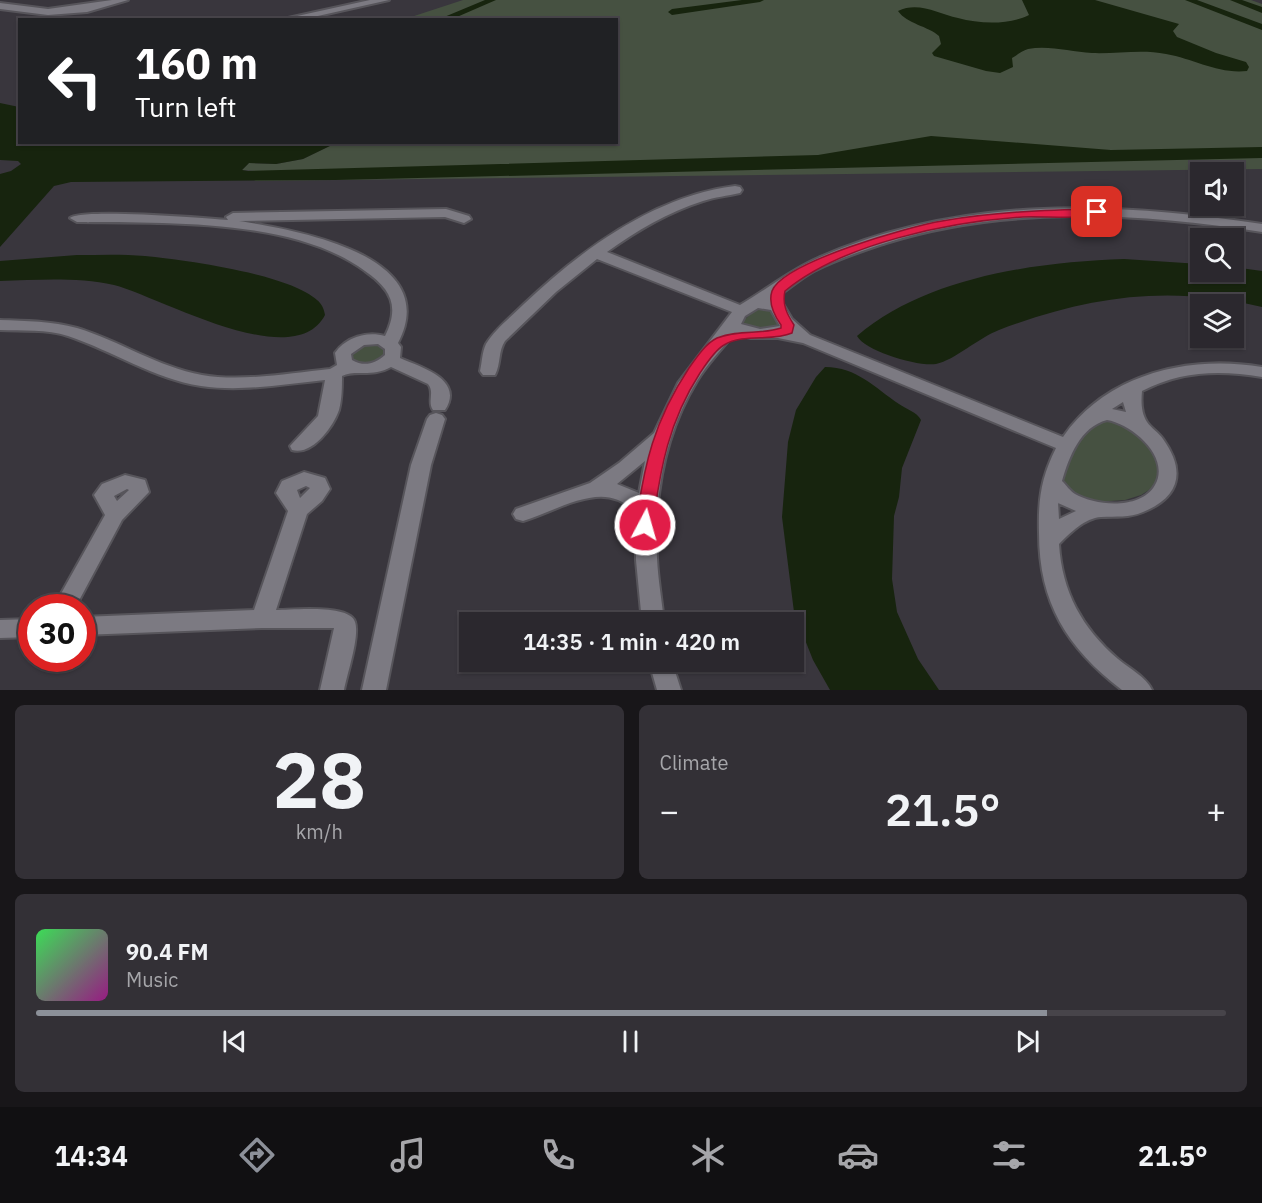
<!DOCTYPE html>
<html lang="en">
<head>
<meta charset="utf-8">
<style>
  body { margin:0; font-family:"IBM Plex Sans",sans-serif; background:#333036; color:#f1f3f6; height:100vh; display:flex; flex-direction:column; font-size:22px; white-space:nowrap }
  * { box-sizing:border-box; margin:0 }
  p { font-size:20px; color:#a6a6aa }
  .icon { flex:none; width:33px; height:33px; fill:none; stroke:currentColor; stroke-width:2; stroke-linecap:round; stroke-linejoin:round }
  .map { position:relative; height:690px; overflow:hidden }
  .sheet { display:flex; flex-direction:column; gap:15px; padding:15px; background:#181619; flex:1 }
  .sheet>* { flex:none }
  .hud { position:absolute; left:18px; top:18px; width:600px; height:126px; border-radius:0px; box-shadow:0 2px 4px #0004,0 0 0 2px #47444a; background:#202124; color:#fff; overflow:hidden }
  .tools { position:absolute; left:1190px; top:162px; display:grid; gap:12px }
  .tools a { display:grid; place-items:center; width:54px; height:54px; border-radius:0px; background:#2b282e; box-shadow:0 2px 4px #0004,0 0 0 2px #47444a; font-size:30px }
  .speed { position:absolute; left:18px; top:594px; display:flex; gap:12px; font-size:30px; font-weight:700; text-align:center }
  .speed>* { display:grid; place-content:center; width:78px; height:78px; border-radius:50%; background:#2b282e; box-shadow:0 2px 4px #0004,0 0 0 2px #47444a; line-height:1 }
  .speed .limit { border:9px solid #d22; background:#fff; color:#111 }
  .pin { position:absolute; display:grid; place-items:center; width:51px; height:51px; color:#fff; margin:-26px; border-radius:12px; box-shadow:0 3px 9px #0006 }
  .me { position:absolute; width:66px; margin:-33px; rotate:6deg; stroke-linejoin:round; filter:drop-shadow(0 0 4px #0008) }
  .turn { display:flex; align-items:center; gap:21px; height:126px; padding:0 18px; font-size:27px }
  .turn .icon { width:78px; height:78px; stroke-width:2.5 }
  .turn b { display:block; font-size:42px; line-height:51px }
  .big { font-size:45px; font-weight:600; line-height:1.1 }
  .sheet .card { flex:1; display:flex; flex-direction:column; justify-content:center; gap:9px; min-width:0; padding:0 21px; border-radius:9px; background:#333036 }
  .sheet .dial { align-items:center; gap:0 }
  .dial b { font-size:78px; line-height:1 }
  .song { display:flex; align-items:center; gap:18px }
  .cover { width:72px; height:72px; border-radius:9px; background:linear-gradient(135deg,hsl(130 70% 55%),hsl(310 70% 35%)) }
  .played { height:6px; border-radius:3px; background:linear-gradient(90deg,#8c9099 85%,#47444a 85%) }
  .keys { display:flex; justify-content:space-around; direction:ltr }
  .heat { display:flex; justify-content:space-between; align-items:center; font-size:33px; direction:ltr }
  .sheet .tiles { flex:1; display:grid; gap:15px; grid-template-columns:1fr 1fr }
  .card:last-child { grid-column:span 2 }
  .trip { position:absolute; left:459px; top:612px; width:345px; height:60px; border-radius:0px; background:#2b282e; box-shadow:0 2px 4px #0004,0 0 0 2px #47444a; font-weight:600; line-height:60px; text-align:center }
  .menu { display:flex; height:96px; justify-content:space-around; align-items:center; background:#111012; color:#a6a6aa }
  .menu .icon { width:42px; height:42px }
  .menu .current { color:#8c9099 }
  .menu b { font-size:27px; color:#f1f3f6 }
  .map>svg:first-child { display:block }
  .green { fill:#465141 }
  .water { fill:#17240e }
  .lines { fill:none; stroke-linecap:round; stroke-linejoin:round }
  .canal { fill:#17240e; fill-rule:evenodd }
  .street-casing { stroke:#57555b; stroke-width:4 }
  .street { fill:#7c7a82; fill-rule:evenodd }
  .route { fill:#e11d48; stroke:#92132f; stroke-width:1.5 }
</style>
</head>
<body>
<div class="map">
<svg width="1262" height="690" viewBox="0 0 1262 690">
  <rect width="100%" height="100%" fill="#39363d"/>
  <path class="green" d="M463,0H1251L1262,4V169L254,181L267,172L242,170L249,163L276,164L303,159L336,143L616,142V20L405,19Z
    M757,308H771L780,326L749,328L743,326L742,322Z
    M368,344L383,347L385,356C375,365 361,368 350,358L352,351Z
    M1104,417L1142,432L1160,463L1158,479L1152,488L1141,495L1125,500L1095,502L1073,495L1061,481L1081,436Z"/>
  <path class="water" d="M1022,0H1095L1179,24L1173,31L1177,37L1216,53L1246,62L1249,67L1247,71C1217,74 1195,59 1166,54C1142,49 1117,54 1092,53C1071,52 1049,45 1028,49C1022,51 1017,55 1012,58L1013,67L1000,73L986,71L934,56L932,53L941,44L939,36C928,26 907,24 898,11C919,1 938,14 958,18C980,24 1009,25 1029,15Z
    M0,103L19,107L20,142L336,143L303,159L276,164L249,163L242,170L248,171L818,155L931,136L1111,150L1262,147V158L335,180L71,182L54,186L0,247V174L11,171L21,164L18,161L0,160Z
    M77,255C99,255 123,254 145,256C185,260 289,274 317,300C322,304 324,309 325,315C294,375 158,296 114,285C77,277 37,280 0,281V261Z
    M1124,259L1200,264V272H1233V267L1262,271V307C1168,285 1089,296 999,330C978,338 955,360 936,364C918,367 865,351 857,336C926,277 1036,262 1124,259Z
    M825,367C857,367 875,388 899,404C906,409 917,412 921,420L902,468L899,497L894,516L892,579L897,612L918,659L939,690H830L813,660L794,612L782,517L788,442L796,410L816,377Z"/>
  <g class="lines">
    <path class="canal" d="M485,0H496L450,20H437Z
      M742,0H764L760,2L672,15L668,12L672,9Z
      M1185,0H1197L1262,24V30Z
      M1230,0H1242L1262,7V13Z"/>
    <g class="street-casing">
      <path id="street" d="M112,0H128L87,12L48,15L0,9V3L48,9Z
        M370,0H389L300,20H279Z
        M735,186L740,187L742,190L740,193C727,196 715,197 703,201C668,212 636,231 607,252L740,305C766,290 790,270 818,258C958,196 1114,201 1262,224V232C1137,213 1008,205 886,243C862,251 837,259 814,271C799,279 787,291 772,300L783,304L792,319L810,335L1063,437C1107,373 1190,355 1262,367V377C1219,370 1181,371 1142,391C1141,401 1141,413 1147,422C1151,428 1159,433 1163,439C1186,471 1180,497 1143,512C1129,518 1116,516 1101,517C1085,518 1070,533 1059,544C1062,592 1082,628 1118,659C1130,669 1146,677 1152,690H1122C1067,648 1039,603 1039,533C1038,500 1041,478 1056,448L803,343L778,338H751L734,334C722,349 707,364 697,381C664,435 654,496 657,558C658,580 662,601 664,622H642L636,560V515C608,476 560,510 523,521L516,519L513,514L516,509L590,483L619,463L654,433L678,383L732,312L597,259L556,292L505,341C498,351 501,364 495,375H483L480,371C482,363 482,352 486,344C495,329 511,317 524,304C581,250 654,196 735,186ZM758,308L771,310L780,326L760,329L741,324L745,316ZM1123,402L1126,412L1112,409ZM1107,420C1132,424 1171,457 1155,485C1141,510 1096,506 1075,494C1070,491 1066,485 1062,481C1069,457 1080,427 1107,420ZM645,461L639,493L617,484ZM1058,502V503L1076,511L1059,519Z
        M446,209L469,216L471,219L464,223L445,217L239,221C296,230 444,255 398,343L401,347L400,358C420,367 465,379 445,410H433C427,402 435,392 428,384L391,367C372,378 355,369 342,376C342,387 342,399 339,410C333,427 312,456 292,450L290,446L318,416L325,380C285,384 242,392 201,386C154,379 113,351 68,336C47,329 22,331 0,330V320C26,321 52,321 77,328C120,341 158,367 202,375C241,382 290,373 330,369L337,365L335,353C346,337 367,331 385,336C400,306 391,289 365,271C294,218 163,223 77,222L70,218C80,208 206,218 228,220L226,217L233,213ZM378,344L385,349V355C375,364 364,367 352,360L351,354L364,345Z
        M436,413L442,415L445,419L431,465L386,690H362L411,465L427,419L430,415Z
        M304,472L325,478L330,489L322,501L307,514L276,610C292,610 350,604 355,622C360,636 347,674 344,690H320L334,628H262L82,635V617L254,610L288,511L276,493L282,481ZM306,486L310,488L300,498L297,490Z
        M125,475L145,480L149,492L122,520L75,608H53L105,515L94,495L102,484ZM127,489L129,490L117,501L114,496Z
        M32,619V637L0,638V620Z
        M649,662H672L681,690H657Z"/>
    </g>
    <use href="#street" class="street"/>
  </g>
  <path class="route" d="M1097,209L1102,212L1101,214C1076,220 1048,216 1023,217C949,222 843,243 785,291C782,305 787,314 794,325L792,333C771,342 744,333 724,345C715,350 706,364 700,373C669,421 660,468 653,525L651,529L645,531L639,529L636,525C644,464 654,421 689,368C696,358 706,343 717,338C739,329 761,335 781,328V325C774,315 768,303 772,291C783,262 911,226 942,221C994,212 1045,210 1097,209Z"/>
</svg>
<div class="tools">
<a><svg class="icon" aria-label="sound" viewBox="0 0 24 24"><path d="M4 9h4l5-4v14l-5-4H4zM17 9q2 3 0 6"/></svg></a>
<a><svg class="icon" aria-label="search" viewBox="0 0 24 24"><circle cx="10" cy="10" r="6"/><path d="M15 15l6 6"/></svg></a>
<a><svg class="icon" aria-label="layers" viewBox="0 0 24 24"><path d="M12 4l9 5-9 5-9-5zM3 14l9 5 9-5"/></svg></a>
</div>
<div class="speed"><div class="limit">30</div></div>
<div class="pin" style="left:1097px;top:212px;background:#d93025"><svg class="icon" aria-label="arrive" viewBox="0 0 24 24"><path d="M6 21V4h12l-3 4 3 4H6"/></svg></div>
<svg class="me" style="left:645px;top:525px" viewBox="-20 -20 40 40"><circle r="17" fill="#e11d48" stroke="#fff" stroke-width="3"/><path d="M0-11L8 9 0 5-8 9z" fill="#fff"/></svg>
<div class="trip">14:35 · 1 min · 420 m</div>
<div class="hud">
<div class="turn"><svg class="icon" aria-label="left" viewBox="0 0 24 24"><path d="M17 20v-9H6M10 6l-5 5 5 5"/></svg><div><b>160 m</b>Turn left</div></div>
</div>
</div>
<section class="sheet">
<div class="tiles">
<div class="card dial"><b>28</b><p>km/h</p></div>
<div class="card"><p>Climate</p>
<div class="heat"><a>−</a><b class="big">21.5°</b><a>+</a></div>
</div>
<div class="card">
<div class="song"><i class="cover"></i><div><b>90.4 FM</b><p>Music</p></div></div>
<div class="played"></div>
<div class="keys"><svg class="icon" aria-label="previous" viewBox="0 0 24 24"><path d="M18 5L8 12l10 7zM5 5v14"/></svg><svg class="icon" aria-label="pause" viewBox="0 0 24 24"><path d="M8 5v14M16 5v14"/></svg><svg class="icon" aria-label="next" viewBox="0 0 24 24"><path d="M6 5l10 7-10 7zM19 5v14"/></svg></div>
</div>
</div>
</section>
<nav class="menu">
<b>14:34</b>
<svg class="icon current" aria-label="directions" viewBox="0 0 24 24"><path d="M12 3l9 9-9 9-9-9zM9 14v-3h6M13 9l2 2-2 2"/></svg>
<svg class="icon" aria-label="music" viewBox="0 0 24 24"><path d="M9 18V5l10-2v13"/><circle cx="6" cy="18" r="3"/><circle cx="16" cy="16" r="3"/></svg>
<svg class="icon" aria-label="phone" viewBox="0 0 24 24"><path d="M5 4h4l2 5-3 2q2 4 5 5l2-3 5 2v4C11 20 4 13 5 4z"/></svg>
<svg class="icon" aria-label="climate" viewBox="0 0 24 24"><path d="M12 3v18M4 7l16 10M4 17L20 7"/></svg>
<svg class="icon" aria-label="car" viewBox="0 0 24 24"><path d="M5 17H2v-5l4-1 3-4h7l3 4 3 1v5h-3M9 17h6M6 11h13"/><circle cx="7" cy="17" r="2"/><circle cx="17" cy="17" r="2"/></svg>
<svg class="icon" aria-label="filters" viewBox="0 0 24 24"><path d="M4 7h16M4 17h16"/><circle cx="9" cy="7" r="2"/><circle cx="15" cy="17" r="2"/></svg>
<b>21.5°</b>
</nav>
</body>
</html>
